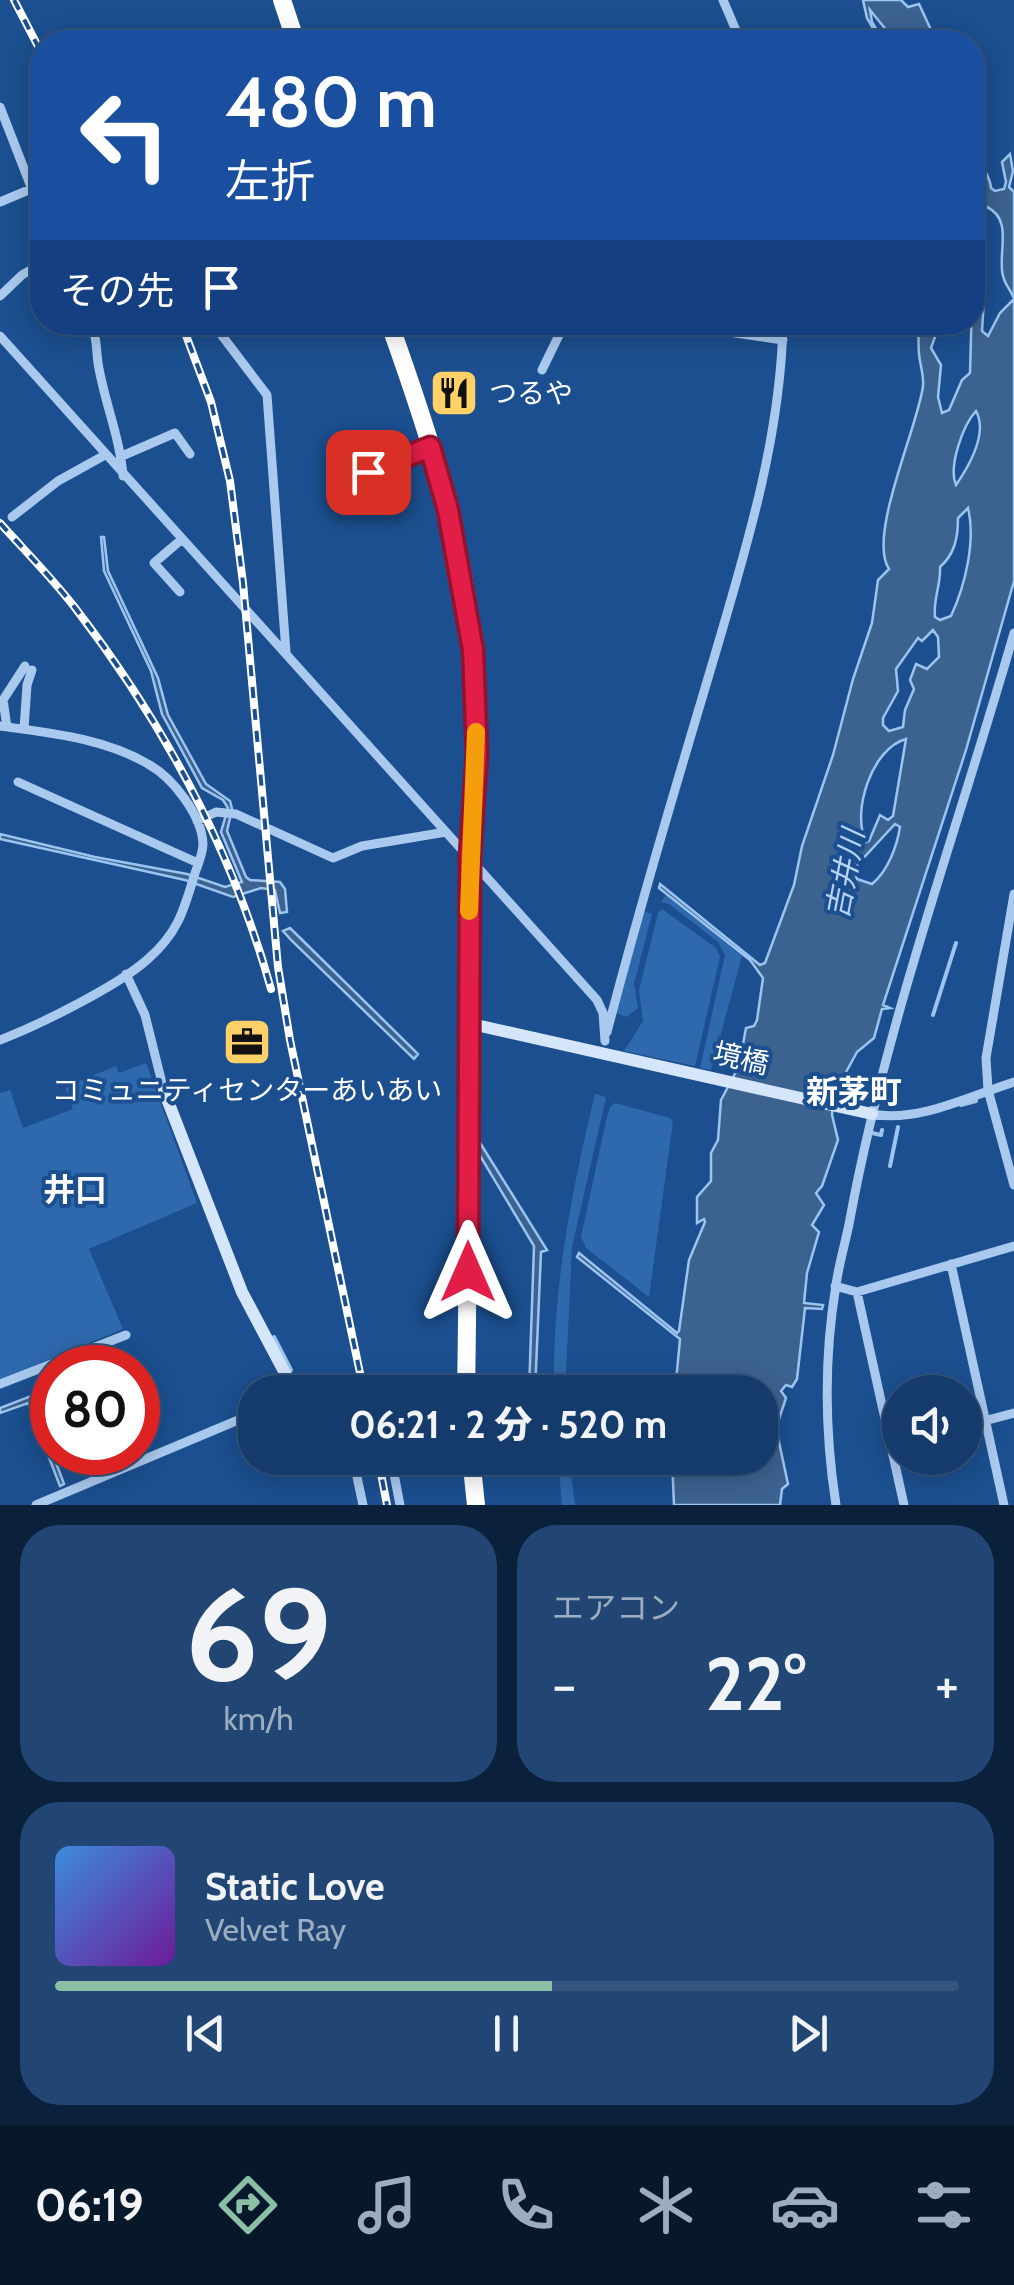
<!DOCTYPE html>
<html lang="ja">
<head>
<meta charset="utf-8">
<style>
  body { margin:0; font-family:Cabin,"Noto Sans JP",sans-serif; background:#214673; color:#f1f3f6; height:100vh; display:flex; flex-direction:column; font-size:38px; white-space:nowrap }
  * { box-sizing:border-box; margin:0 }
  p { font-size:32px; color:#9dadc1 }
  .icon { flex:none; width:55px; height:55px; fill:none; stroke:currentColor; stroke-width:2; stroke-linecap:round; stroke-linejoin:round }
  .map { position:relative; height:1505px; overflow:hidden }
  .panel { display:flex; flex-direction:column; gap:20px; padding:20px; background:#0b203b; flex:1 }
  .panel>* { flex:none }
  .top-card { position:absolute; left:30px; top:30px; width:955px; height:305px; border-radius:40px; box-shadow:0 5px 25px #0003,0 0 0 2px #33557e; background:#1a4fa0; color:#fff; overflow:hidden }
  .controls { position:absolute; left:882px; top:1375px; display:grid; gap:20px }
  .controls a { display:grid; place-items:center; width:100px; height:100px; border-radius:50%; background:#143b6b; box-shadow:0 5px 25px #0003,0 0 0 2px #33557e; font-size:50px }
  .speed { position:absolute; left:30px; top:1345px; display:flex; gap:20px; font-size:50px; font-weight:700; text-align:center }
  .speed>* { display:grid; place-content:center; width:130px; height:130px; border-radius:50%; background:#143b6b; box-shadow:0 5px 25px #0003,0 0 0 2px #33557e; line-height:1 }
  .speed .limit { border:15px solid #d22; background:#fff; color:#111 }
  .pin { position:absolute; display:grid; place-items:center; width:85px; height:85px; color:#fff; margin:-42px; border-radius:20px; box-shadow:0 5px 15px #0006 }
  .me { position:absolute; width:110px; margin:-55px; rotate:0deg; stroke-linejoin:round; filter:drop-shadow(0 0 8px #0008) }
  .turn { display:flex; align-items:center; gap:35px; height:210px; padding:0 30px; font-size:45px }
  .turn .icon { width:130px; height:130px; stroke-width:2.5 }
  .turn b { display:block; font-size:70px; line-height:85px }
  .then { display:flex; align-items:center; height:95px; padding:0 30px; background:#0003; gap:20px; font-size:38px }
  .big { font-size:75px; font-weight:800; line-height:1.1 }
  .panel .card { flex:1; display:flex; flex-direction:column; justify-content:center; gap:15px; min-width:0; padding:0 35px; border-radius:40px; background:#214673 }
  .panel .dial { align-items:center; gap:0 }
  .dial b { font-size:130px; line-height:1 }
  .song { display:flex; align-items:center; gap:30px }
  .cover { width:120px; height:120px; border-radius:15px; background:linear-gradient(135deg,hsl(210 70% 55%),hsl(280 70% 35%)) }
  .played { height:10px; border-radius:5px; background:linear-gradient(90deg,#8abfa5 55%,#33557e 55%) }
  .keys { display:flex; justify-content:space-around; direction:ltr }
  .heat { display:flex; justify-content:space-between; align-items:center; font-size:55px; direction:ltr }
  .panel .tiles { flex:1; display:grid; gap:20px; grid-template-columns:1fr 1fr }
  .card:last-child { grid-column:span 2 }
  .trip { position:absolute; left:238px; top:1375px; width:540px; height:100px; border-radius:40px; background:#143b6b; box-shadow:0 5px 25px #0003,0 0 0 2px #33557e; font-weight:800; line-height:100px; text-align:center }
  .tab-bar { display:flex; height:160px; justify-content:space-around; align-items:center; background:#08182b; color:#9dadc1 }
  .tab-bar .icon { width:70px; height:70px }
  .tab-bar .on { color:#8abfa5 }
  .tab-bar b { font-size:45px; color:#f1f3f6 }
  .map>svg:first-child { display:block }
  .green { fill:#2e69ad }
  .water { fill:#3c6290; stroke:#9cc4f0; stroke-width:2.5; fill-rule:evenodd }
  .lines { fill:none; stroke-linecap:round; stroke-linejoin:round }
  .stream { stroke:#9cc4f0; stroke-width:4 }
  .street { stroke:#a9c9ee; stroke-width:9 }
  .secondary { stroke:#d6e6fa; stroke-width:12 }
  .highway { stroke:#fff; stroke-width:18 }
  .rail-casing { stroke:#fff; stroke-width:8 }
  .rail { stroke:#1b4f8f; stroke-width:4; stroke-dasharray:11; stroke-linecap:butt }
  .route-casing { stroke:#92132f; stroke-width:25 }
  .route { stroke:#e11d48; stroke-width:18 }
  .slow { stroke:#f59e0b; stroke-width:18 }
  .labels { text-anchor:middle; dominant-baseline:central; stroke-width:8; stroke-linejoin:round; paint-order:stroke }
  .poi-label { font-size:28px; fill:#fff; stroke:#1b4f8f; text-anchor:start }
  .street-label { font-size:28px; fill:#fff; stroke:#1b4f8f }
  .water-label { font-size:30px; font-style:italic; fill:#b5d3f5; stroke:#1b4f8f }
  .quarter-label { font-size:32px; font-weight:bold; fill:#fff; stroke:#1b4f8f }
</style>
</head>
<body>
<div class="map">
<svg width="1014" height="1505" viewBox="0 0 1014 1505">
  <rect width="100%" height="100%" fill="#1b4f8f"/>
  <path class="green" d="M666,895L742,956L711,1070L700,1068L725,955L718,942L669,904L661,902Z
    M662,909L716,948L720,957L695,1066L624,1051L643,1021L639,990L658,913Z
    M643,911L652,914L634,984L638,1008L627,1017L616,1013Z
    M146,1063L197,1203L89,1249L123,1329L0,1380V1093L10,1090L23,1128L73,1109L65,1087L116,1066L119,1073Z
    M595,1094L606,1097L572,1247L565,1392H554C552,1291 571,1193 595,1094Z
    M615,1103L670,1118L673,1121L649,1297L586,1248L581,1237L606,1121L610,1107Z
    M558,1458H569L575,1505H562Z"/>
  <path class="water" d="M863,0H901L908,7L919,4L932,32L940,38V42H896L870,10L872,22L884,42H881L867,18Z
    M973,103L977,112L973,131C979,141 975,145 978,156C982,169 990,175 991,188L995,191L1004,189L1006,182L1002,162L1010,154L1013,171L1009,187L1014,192V581L966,750L883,1005L890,1008L882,1009L874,1038L857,1052L833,1096L832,1115L838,1140L822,1186L816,1193L824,1205L812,1225L819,1232L807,1273L804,1303L823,1305L822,1309L805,1308L797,1379L792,1387L786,1385L781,1391L786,1398L776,1428L788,1484L782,1489L780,1505H674L672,1458H760V1392H675L680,1339L577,1257L579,1253L677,1333L679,1331L689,1260L705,1222L704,1219L697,1223V1197L711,1181V1153L718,1140L721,1100L739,1066L746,1028L754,1026L757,1020L763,978L750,960L659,888L660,884L760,965L765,963L794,885L802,846L833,755L853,679L872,623L878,580L889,569C867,536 918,427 923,386C924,375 920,365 919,354C918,344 919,333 918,323H940L931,348L941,365L938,397L942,413L949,410L962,380L970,373L972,302ZM987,207C1014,220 997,254 1003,276C1005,285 1011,290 1014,299L1000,313L988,336L982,331L985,282L975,264C984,247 974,227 983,208ZM976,411C988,433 969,466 956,485C948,467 963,425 976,411ZM968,508C976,541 965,586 951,616L940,620L935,617C933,599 941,585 940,567C955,554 958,537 958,518ZM933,630L938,637L939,657L927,669L916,664L910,680L914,689L905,710L903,727L889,731L883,725V718L898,691L896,669L918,638L922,641ZM906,739L893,816L888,820L880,815L869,841L866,842C851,812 872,748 906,739ZM895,824L900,827C897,846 888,871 872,884L857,879L855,871L858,864Z
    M101,537H104L108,571L158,678L168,715L206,784L230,801L232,809L227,831L246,877L250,880L280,882L285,889L287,912L280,913L275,890L261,888L233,897L185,880L0,839V834L95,857L187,874L225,887L242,882L221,832L228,808L223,800L202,788L162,714L151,671L104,571Z
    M290,928L418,1054L414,1059L292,941L283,931Z
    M477,1138L547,1250L541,1252L535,1392H529L534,1246L476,1149Z
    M31,1396L64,1484L60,1486L28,1403L0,1413V1408Z"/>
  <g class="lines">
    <path class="stream" d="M933,1015L956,943
      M961,1105L976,1101
      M872,1133L881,1135L882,1130
      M890,1166L898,1127
      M274,1337L291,1370
      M300,1386L306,1392"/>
    <path class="street" d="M723,0L741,42
      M0,107L42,215
      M0,202L31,189
      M0,296L22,275L42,263
      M91,322C97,336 96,348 98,363C104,401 120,437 123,476
      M660,322L783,340
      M217,329L267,395L286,652
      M0,336L597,1000L603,1013L605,1041
      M542,370L562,329L584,322
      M122,456L175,433L190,454
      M338,484L429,447
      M12,517L58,481L105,455
      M180,592L154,563L182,539
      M0,726C50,733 104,738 148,764C172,777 202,815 203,844C203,853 198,865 195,873C184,910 178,933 148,959C118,986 39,1025 0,1040
      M7,727L3,700L25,666
      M24,729L27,685L32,670
      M18,782L198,863
      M197,821L216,812L236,814L333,858L362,846L446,832
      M1014,894L986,1058L988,1090L1014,1185
      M126,974L145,1015L164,1091
      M607,1032C640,906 677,782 714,658C746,549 781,437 783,322
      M872,1114C918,1123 970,1096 1014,1082
      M951,1264L1004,1505
      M835,1286L857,1292L1014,1246
      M857,1292L904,1505
      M0,1384L126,1335
      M965,1426L1014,1413
      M353,1458L363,1505
      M391,1458L400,1505
      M36,1505L255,1413
      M836,1505C825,1434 824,1357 836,1285C839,1263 846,1241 850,1219C887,1019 958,828 1014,633"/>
    <path class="secondary" d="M467,1023L872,1114
      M164,1091L242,1292L295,1392"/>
    <path class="highway" d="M282,0L296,42
      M389,322C427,428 464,539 473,651C481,742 470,833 469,923C467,1080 469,1236 466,1392
      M471,1458L476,1505"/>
    <g class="rail-casing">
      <path id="rail" d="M14,0L42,54
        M181,322L211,402L230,481L243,583L278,967L290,1040L364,1392
        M0,523C25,551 53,579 76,609C164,724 232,849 271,989
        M378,1458L387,1505"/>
    </g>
    <use href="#rail" class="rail"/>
  </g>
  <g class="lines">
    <g class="route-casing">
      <path id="route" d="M368,472L430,447L448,510L473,650L477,754L470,856L468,1272"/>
    </g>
    <use href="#route" class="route"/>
    <path class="slow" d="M469,911L476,732"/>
  </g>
  <defs>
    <g id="restaurant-square" transform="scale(2.5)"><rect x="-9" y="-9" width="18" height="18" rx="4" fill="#ffd166" stroke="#1b4f8f"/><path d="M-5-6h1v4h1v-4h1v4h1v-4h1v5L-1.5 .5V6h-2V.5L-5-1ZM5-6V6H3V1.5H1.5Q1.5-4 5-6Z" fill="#111"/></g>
    <g id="office-square" transform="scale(2.5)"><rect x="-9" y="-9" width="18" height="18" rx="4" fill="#ffd166" stroke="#1b4f8f"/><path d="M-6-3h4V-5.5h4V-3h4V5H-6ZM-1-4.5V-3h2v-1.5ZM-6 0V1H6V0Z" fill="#111"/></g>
  </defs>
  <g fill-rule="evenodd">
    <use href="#restaurant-square" x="454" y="393"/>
    <use href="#office-square" x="247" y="1042"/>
  </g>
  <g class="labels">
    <g class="poi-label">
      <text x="489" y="393">つるや</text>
      <text x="247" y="1090" text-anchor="middle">コミュニティセンターあいあい</text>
    </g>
    <g class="street-label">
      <text transform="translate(741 1058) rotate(13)">境橋</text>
    </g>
    <g class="water-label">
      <text transform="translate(845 874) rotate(-79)">吉井川</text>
    </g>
    <g class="quarter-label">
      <text x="854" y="1091">新茅町</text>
      <text x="75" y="1189">井口</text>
    </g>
  </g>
</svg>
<div class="controls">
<a><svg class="icon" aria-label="sound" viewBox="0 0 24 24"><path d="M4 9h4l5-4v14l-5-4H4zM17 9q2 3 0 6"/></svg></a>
</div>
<div class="speed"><div class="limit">80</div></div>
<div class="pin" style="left:368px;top:472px;background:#d93025"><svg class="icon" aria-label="arrive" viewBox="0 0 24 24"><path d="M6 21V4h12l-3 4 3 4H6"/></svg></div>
<svg class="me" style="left:468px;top:1272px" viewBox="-20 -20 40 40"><path d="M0-17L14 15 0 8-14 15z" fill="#e11d48" stroke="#fff" stroke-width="4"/></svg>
<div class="trip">06:21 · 2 分 · 520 m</div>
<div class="top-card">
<div class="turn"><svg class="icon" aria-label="left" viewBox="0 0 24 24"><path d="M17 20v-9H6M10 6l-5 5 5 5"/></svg><div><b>480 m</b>左折</div></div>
<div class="then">その先<svg class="icon" aria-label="arrive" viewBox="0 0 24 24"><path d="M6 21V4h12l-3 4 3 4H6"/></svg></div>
</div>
</div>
<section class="panel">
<div class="tiles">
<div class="card dial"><b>69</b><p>km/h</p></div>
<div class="card"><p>エアコン</p>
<div class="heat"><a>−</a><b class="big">22°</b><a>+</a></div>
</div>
<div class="card">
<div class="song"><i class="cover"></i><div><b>Static Love</b><p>Velvet Ray</p></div></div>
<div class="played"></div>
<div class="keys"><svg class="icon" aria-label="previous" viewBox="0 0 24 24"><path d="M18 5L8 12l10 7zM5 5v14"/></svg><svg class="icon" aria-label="pause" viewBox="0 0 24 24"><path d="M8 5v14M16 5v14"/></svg><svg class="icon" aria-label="next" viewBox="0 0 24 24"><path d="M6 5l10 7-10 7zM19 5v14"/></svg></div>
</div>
</div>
</section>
<nav class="tab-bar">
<b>06:19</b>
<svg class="icon on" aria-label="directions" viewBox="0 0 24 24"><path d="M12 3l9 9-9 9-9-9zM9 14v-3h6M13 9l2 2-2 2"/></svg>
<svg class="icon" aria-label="music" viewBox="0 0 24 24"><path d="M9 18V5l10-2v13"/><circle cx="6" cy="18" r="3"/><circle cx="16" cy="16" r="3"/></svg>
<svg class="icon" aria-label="phone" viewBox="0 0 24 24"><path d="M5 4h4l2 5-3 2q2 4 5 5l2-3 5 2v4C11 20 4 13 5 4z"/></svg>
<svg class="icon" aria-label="climate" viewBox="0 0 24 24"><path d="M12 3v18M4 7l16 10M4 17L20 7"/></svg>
<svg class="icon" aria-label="car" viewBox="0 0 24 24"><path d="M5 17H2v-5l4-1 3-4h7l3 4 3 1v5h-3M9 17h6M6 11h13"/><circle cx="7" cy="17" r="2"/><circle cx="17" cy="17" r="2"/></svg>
<svg class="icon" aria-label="filters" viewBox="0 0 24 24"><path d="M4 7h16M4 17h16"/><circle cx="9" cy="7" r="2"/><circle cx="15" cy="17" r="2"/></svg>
</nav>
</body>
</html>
